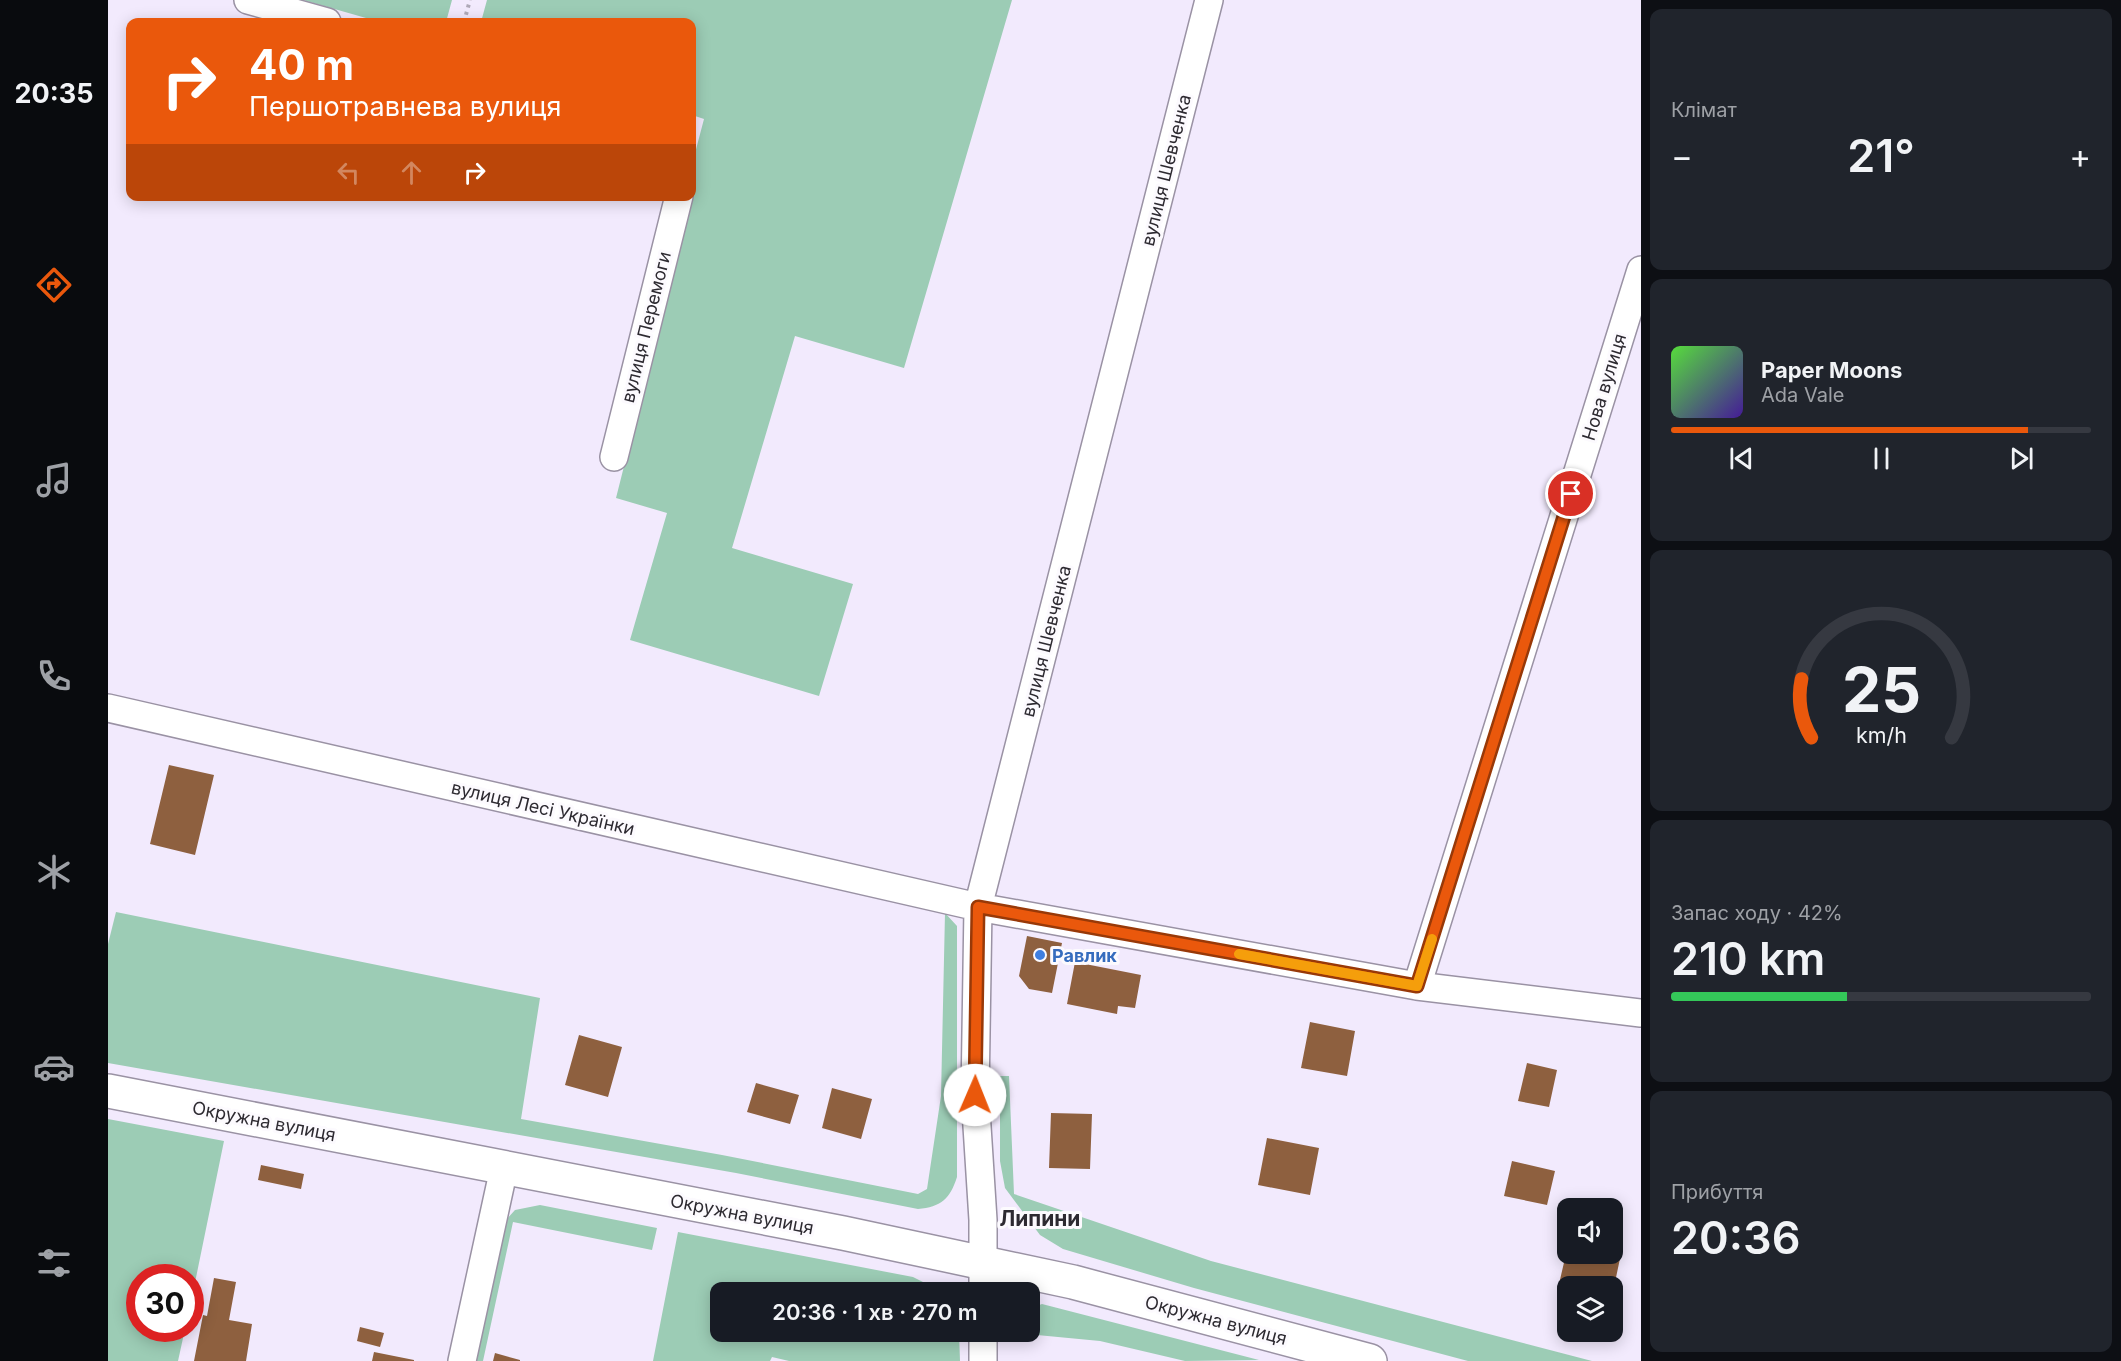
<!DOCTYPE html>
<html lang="uk">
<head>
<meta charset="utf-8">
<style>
  body { margin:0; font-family:Inter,sans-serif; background:#20242c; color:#f1f3f6; height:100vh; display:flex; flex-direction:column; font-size:22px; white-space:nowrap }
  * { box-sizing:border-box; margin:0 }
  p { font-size:20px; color:#9ea1a6 }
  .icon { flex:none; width:33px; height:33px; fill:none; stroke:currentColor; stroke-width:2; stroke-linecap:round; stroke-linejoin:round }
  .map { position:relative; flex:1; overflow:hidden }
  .sheet { display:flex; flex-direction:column; gap:9px; padding:9px; background:#0d0f14; width:480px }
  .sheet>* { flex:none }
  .top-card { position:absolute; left:18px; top:18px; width:570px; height:183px; border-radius:12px; box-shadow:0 3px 15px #0003; background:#ea580c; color:#fff; overflow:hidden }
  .buttons { position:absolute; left:1449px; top:1198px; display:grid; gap:12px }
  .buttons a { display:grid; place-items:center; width:66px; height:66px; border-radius:12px; background:#171b24; box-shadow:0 3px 15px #0003; font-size:30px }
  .speed { position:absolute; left:18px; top:1264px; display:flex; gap:12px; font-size:30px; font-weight:700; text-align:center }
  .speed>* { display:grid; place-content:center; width:78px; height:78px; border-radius:50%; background:#171b24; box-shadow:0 3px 15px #0003; line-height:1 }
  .speed .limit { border:9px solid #d22; background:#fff; color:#111 }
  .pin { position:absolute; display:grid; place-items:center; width:51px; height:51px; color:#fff; margin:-26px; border:3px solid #fff; border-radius:50%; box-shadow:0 2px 6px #0007 }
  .me { position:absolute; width:66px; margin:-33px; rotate:1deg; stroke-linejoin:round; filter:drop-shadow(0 0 4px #0008) }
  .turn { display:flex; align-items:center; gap:21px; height:126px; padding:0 24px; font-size:27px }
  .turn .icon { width:78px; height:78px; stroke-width:2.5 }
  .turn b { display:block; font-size:42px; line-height:51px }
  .lanes { display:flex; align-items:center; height:57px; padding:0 24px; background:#0003; justify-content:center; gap:30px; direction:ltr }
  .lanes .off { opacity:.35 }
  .big { font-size:45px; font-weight:600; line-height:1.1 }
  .sheet .card { flex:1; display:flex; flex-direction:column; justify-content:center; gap:9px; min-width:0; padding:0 21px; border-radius:12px; background:#20242c }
  .sheet .dial { align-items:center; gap:0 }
  .dial svg { height:156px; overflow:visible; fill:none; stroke:#363941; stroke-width:7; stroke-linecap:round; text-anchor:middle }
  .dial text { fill:#f1f3f6; stroke:none }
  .song { display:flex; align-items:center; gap:18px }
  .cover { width:72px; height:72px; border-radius:9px; background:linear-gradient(135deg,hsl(110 70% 55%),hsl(260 70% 35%)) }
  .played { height:6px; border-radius:3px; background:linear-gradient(90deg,#ea580c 85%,#363941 85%) }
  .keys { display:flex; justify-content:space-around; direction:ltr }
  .heat { display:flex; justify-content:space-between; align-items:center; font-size:33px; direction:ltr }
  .charge { height:9px; border-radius:4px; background:linear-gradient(90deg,#34c759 42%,#363941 0) }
  .trip { position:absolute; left:602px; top:1282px; width:330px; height:60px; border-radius:12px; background:#171b24; box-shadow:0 3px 15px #0003; font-weight:600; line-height:60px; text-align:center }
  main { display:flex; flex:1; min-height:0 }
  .tab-bar { display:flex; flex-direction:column; width:108px; justify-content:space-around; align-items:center; background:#090b0e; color:#9ea1a6 }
  .tab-bar .icon { width:42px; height:42px }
  .tab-bar .active { color:#ea580c }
  .tab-bar b { font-size:27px; color:#f1f3f6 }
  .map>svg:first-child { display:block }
  .green { fill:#9cccb5 }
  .building { fill:#8e603f }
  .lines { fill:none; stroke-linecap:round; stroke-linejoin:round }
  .minor-casing { stroke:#9a92a4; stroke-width:30 }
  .trunk-casing { stroke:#9a92a4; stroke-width:36 }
  .path { stroke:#afa9b8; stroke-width:4; stroke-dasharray:3 4.5; stroke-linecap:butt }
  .minor { stroke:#fff; stroke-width:27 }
  .trunk { stroke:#fff; stroke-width:33 }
  .route-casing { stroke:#983908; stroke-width:15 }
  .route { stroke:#ea580c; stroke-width:10 }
  .slow { stroke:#f59e0b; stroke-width:10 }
  .shop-dot { fill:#3f7fe0; stroke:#fcfafe; stroke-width:2 }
  .labels { text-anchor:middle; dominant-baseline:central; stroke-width:6; stroke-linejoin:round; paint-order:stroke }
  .street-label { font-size:18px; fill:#2d2a31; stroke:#fcfafe }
  .shop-label { font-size:18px; font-weight:bold; fill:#366cbe; stroke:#fcfafe; text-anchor:start }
  .quarter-label { font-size:21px; font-weight:bold; fill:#2d2a31; stroke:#fcfafe }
</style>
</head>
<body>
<main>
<nav class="tab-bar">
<b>20:35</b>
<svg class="icon active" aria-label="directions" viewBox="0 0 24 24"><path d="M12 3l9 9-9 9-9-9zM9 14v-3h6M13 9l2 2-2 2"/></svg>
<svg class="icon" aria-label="music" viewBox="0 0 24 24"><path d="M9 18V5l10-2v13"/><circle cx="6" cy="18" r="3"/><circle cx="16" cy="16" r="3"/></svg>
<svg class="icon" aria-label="phone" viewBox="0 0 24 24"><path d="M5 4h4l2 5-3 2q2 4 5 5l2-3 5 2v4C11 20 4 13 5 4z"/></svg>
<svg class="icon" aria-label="climate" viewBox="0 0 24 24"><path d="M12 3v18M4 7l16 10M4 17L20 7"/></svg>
<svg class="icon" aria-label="car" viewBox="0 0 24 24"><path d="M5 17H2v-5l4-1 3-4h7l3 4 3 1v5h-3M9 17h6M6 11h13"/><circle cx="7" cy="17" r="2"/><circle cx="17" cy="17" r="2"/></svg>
<svg class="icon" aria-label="filters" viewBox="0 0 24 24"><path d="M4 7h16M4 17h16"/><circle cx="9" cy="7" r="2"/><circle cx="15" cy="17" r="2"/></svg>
</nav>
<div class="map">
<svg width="1533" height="1361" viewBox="0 0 1533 1361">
  <rect width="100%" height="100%" fill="#f2eafd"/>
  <path class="green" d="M195,0H344L338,22H272Z
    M379,0H904L796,368L687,336L624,548L745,584L711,696L522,640L559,513L508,498L584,197L586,157L596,119L584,115V22H373Z
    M8,912L432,998L413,1119L614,1155L810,1194L819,1189L833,1096L837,913L849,926V1177C842,1199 833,1207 810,1209L628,1173L0,1063V944Z
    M892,1076H901L906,1194L1103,1261L1484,1361H1360L1086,1288L955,1249L932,1235L897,1188L892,1161Z
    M0,1119L116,1141L83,1302L82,1278H32V1329H77L70,1361H0Z
    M432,1205L549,1228L544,1250L405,1222L375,1361H367L398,1220L407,1210Z
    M570,1232L805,1277L825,1287L832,1293H612V1332H851L852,1361H681L664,1357L662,1361H545Z
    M934,1304L1151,1360L1077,1361L992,1341L907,1333L921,1332V1309Z"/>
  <path class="building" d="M61,765L106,775L87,855L42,844Z
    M919,936L954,943L944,993L921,989L911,976Z
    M967,962L1033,975L1027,1008L1010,1006L1009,1014L959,1004Z
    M1202,1022L1247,1031L1239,1076L1193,1068Z
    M471,1035L514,1047L500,1097L457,1085Z
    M1419,1063L1449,1070L1441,1107L1410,1101Z
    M648,1083L691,1095L682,1124L639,1112Z
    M724,1088L764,1099L753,1139L714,1128Z
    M943,1113L984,1114L982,1169L941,1168Z
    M1159,1138L1211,1148L1202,1195L1150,1185Z
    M1404,1161L1447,1171L1439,1205L1396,1196Z
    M153,1165L196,1174L193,1189L150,1180Z
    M1504,1247L1514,1249L1506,1287H1463L1451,1284L1458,1254H1504Z
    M106,1278L128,1282L121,1320L144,1324L138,1361H86L95,1315L99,1316Z
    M252,1327L276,1333L272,1347L249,1341Z
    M266,1352L306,1360V1361H264Z
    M387,1353L412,1360V1361H385Z"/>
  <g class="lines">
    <g class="minor-casing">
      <path id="minor" d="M140,0L219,22
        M506,457L571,196
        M0,708L870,907L1309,986L1533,1013
        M1309,986L1533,270
        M875,1293V1220L867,1095L870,907L1101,0
        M875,1332V1361
        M354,1361L396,1168"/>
    </g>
    <g class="trunk-casing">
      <path id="trunk" d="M0,1091L735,1233L965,1282L1262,1361"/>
    </g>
    <path class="path" d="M356,22L362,0"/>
    <use href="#minor" class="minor"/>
    <use href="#trunk" class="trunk"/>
  </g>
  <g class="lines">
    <g class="route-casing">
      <path id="route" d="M867,1095L870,907L1309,986L1463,494"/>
    </g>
    <use href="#route" class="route"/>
    <path class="slow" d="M1131,954L1309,986L1324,939"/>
  </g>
  <circle class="shop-dot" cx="932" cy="955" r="6"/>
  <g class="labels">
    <g class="street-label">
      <text transform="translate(1058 170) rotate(-76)">вулиця Шевченка</text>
      <text transform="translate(538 327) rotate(-76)">вулиця Перемоги</text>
      <text transform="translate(1496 387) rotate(-73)">Нова вулиця</text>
      <text transform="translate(938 641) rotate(-76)">вулиця Шевченка</text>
      <text transform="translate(435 808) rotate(13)">вулиця Лесі Українки</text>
      <text transform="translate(156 1121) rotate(11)">Окружна вулиця</text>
      <text transform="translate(634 1214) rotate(11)">Окружна вулиця</text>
      <text transform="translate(1108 1320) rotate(15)">Окружна вулиця</text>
    </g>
    <g class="shop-label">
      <text x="944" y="955">Равлик</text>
    </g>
    <g class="quarter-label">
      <text x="932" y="1218">Липини</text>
    </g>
  </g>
</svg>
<div class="buttons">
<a><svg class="icon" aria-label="sound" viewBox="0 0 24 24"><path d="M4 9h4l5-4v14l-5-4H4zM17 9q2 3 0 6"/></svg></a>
<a><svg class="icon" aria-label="layers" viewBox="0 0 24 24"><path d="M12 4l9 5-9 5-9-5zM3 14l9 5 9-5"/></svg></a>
</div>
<div class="speed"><div class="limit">30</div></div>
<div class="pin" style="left:1463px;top:494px;background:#d93025"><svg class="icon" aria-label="arrive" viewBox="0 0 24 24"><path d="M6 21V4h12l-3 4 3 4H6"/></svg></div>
<svg class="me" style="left:867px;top:1095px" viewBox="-20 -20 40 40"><circle r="19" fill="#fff"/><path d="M0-13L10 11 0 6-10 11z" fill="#ea580c"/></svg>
<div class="trip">20:36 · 1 хв · 270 m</div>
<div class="top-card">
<div class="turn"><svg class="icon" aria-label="right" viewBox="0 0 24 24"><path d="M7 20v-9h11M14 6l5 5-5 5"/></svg><div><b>40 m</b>Першотравнева вулиця</div></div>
<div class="lanes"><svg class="icon off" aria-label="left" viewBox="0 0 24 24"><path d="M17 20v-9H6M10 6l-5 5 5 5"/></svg><svg class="icon off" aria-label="ahead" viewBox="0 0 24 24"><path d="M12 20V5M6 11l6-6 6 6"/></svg><svg class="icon" aria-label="right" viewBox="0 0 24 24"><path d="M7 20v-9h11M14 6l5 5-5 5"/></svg></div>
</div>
</div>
<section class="sheet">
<div class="card"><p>Клімат</p>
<div class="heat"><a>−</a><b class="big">21°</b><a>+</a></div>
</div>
<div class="card">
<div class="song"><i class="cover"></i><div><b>Paper Moons</b><p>Ada Vale</p></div></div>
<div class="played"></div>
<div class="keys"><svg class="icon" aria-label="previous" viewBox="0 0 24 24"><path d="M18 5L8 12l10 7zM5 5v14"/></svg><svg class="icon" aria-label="pause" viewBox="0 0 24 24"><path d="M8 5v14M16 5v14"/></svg><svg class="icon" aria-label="next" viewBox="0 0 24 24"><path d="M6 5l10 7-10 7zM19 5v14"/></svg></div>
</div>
<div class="card dial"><svg viewBox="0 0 100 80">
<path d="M14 69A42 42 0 1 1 86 69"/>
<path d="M14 69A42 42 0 0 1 9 39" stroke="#ea580c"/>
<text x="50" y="56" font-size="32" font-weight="700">25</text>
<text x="50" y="72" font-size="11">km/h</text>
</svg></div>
<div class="card"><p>Запас ходу · 42%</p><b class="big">210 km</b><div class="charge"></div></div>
<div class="card"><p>Прибуття</p><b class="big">20:36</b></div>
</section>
</main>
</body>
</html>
